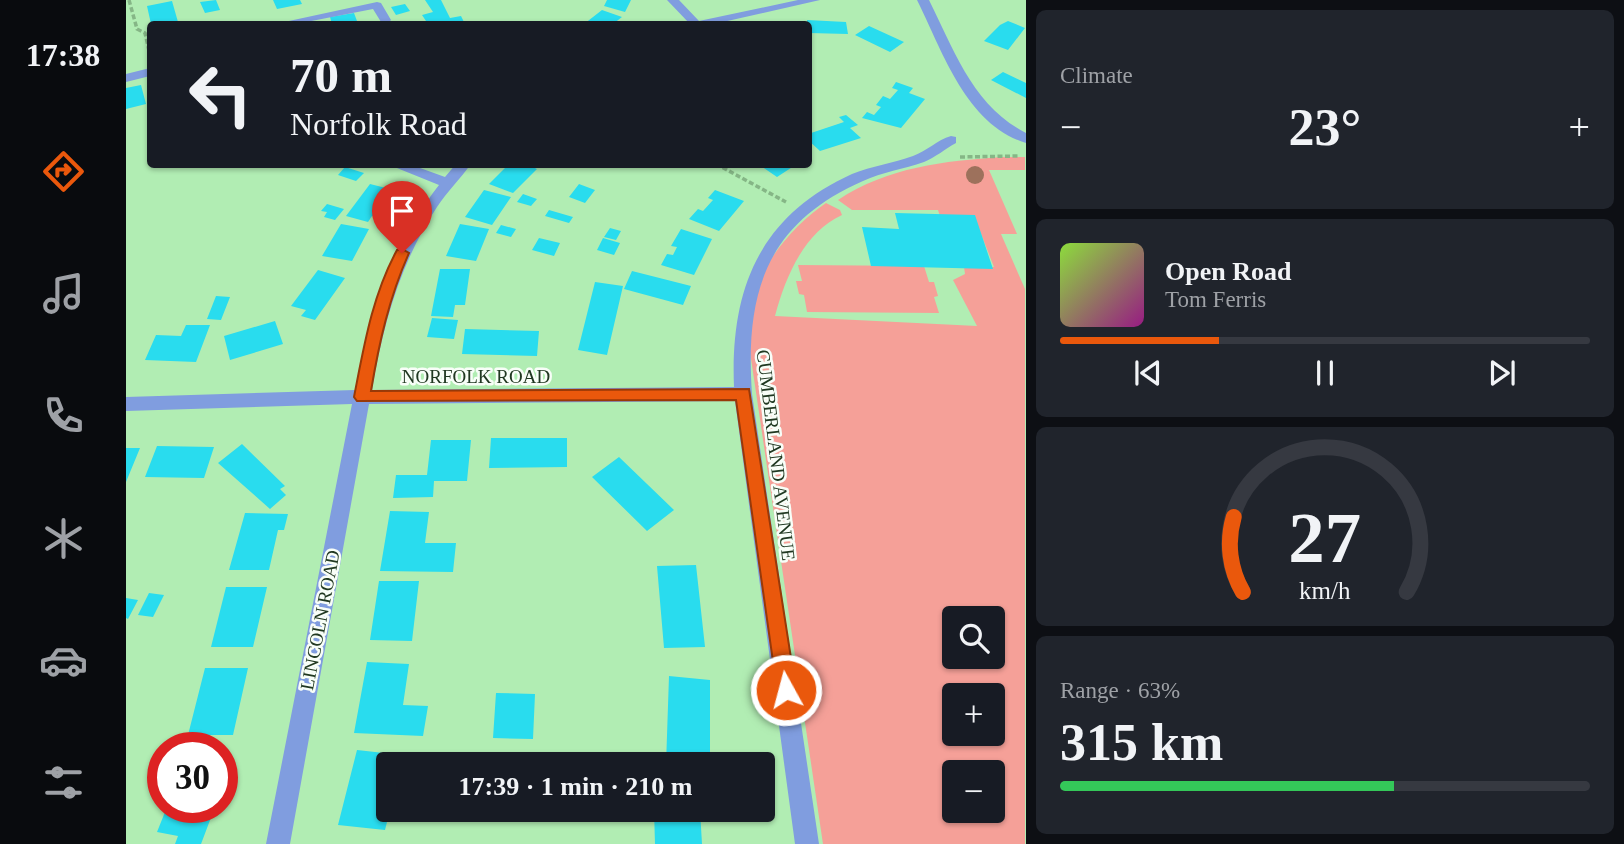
<!DOCTYPE html>
<html lang="en">
<head>
<meta charset="utf-8">
<style>
  body { margin:0; font-family:Georgia,serif; background:#20242c; color:#f1f3f6; height:100vh; display:flex; flex-direction:column; font-size:26px; white-space:nowrap }
  * { box-sizing:border-box; margin:0 }
  p { font-size:23px; color:#9ea1a6 }
  .icon { flex:none; width:38px; height:38px; fill:none; stroke:currentColor; stroke-width:2; stroke-linecap:round; stroke-linejoin:round }
  .map { position:relative; flex:1; overflow:hidden }
  .details { display:flex; flex-direction:column; gap:10px; padding:10px; background:#0d0f14; width:598px }
  .details>* { flex:none }
  .guide { position:absolute; left:21px; top:21px; width:665px; height:147px; border-radius:7px; box-shadow:0 2px 5px #0004; background:#171b24; color:#f1f3f6; overflow:hidden }
  .buttons { position:absolute; left:816px; top:606px; display:grid; gap:14px }
  .buttons a { display:grid; place-items:center; width:63px; height:63px; border-radius:7px; background:#171b24; box-shadow:0 2px 5px #0004; font-size:35px }
  .speed { position:absolute; left:21px; top:732px; display:flex; gap:14px; font-size:35px; font-weight:700; text-align:center }
  .speed>* { display:grid; place-content:center; width:91px; height:91px; border-radius:50%; background:#171b24; box-shadow:0 2px 5px #0004; line-height:1 }
  .speed .limit { border:10px solid #d22; background:#fff; color:#111 }
  .pin { position:absolute; display:grid; place-items:center; width:60px; height:60px; color:#fff; margin:-72px -30px; border-radius:50% 50% 50% 0; rotate:-45deg; box-shadow:0 0 7px #0007 }
  .pin .icon { rotate:45deg }
  .me { position:absolute; width:77px; margin:-38px; rotate:353deg; stroke-linejoin:round; filter:drop-shadow(0 0 5px #0008) }
  .turn { display:flex; align-items:center; gap:24px; height:147px; padding:0 28px; font-size:32px }
  .turn .icon { width:91px; height:91px; stroke-width:2.5 }
  .turn b { display:block; font-size:49px; line-height:60px }
  .big { font-size:52px; font-weight:700; line-height:1.1 }
  .details .widget { flex:1; display:flex; flex-direction:column; justify-content:center; gap:10px; min-width:0; padding:0 24px; border-radius:10px; background:#20242c }
  .details .dial { align-items:center; gap:0 }
  .dial svg { height:182px; overflow:visible; fill:none; stroke:#363941; stroke-width:7; stroke-linecap:round; text-anchor:middle }
  .dial text { fill:#f1f3f6; stroke:none }
  .song { display:flex; align-items:center; gap:21px }
  .cover { width:84px; height:84px; border-radius:10px; background:linear-gradient(135deg,hsl(90 70% 55%),hsl(310 70% 35%)) }
  .played { height:7px; border-radius:4px; background:linear-gradient(90deg,#ea580c 30%,#363941 30%) }
  .keys { display:flex; justify-content:space-around; direction:ltr }
  .heat { display:flex; justify-content:space-between; align-items:center; font-size:38px; direction:ltr }
  .charge { height:10px; border-radius:5px; background:linear-gradient(90deg,#34c759 63%,#363941 0) }
  .trip { position:absolute; left:250px; top:752px; width:399px; height:70px; border-radius:7px; background:#171b24; box-shadow:0 2px 5px #0004; font-weight:700; line-height:70px; text-align:center }
  main { display:flex; flex:1; min-height:0 }
  .tabs { display:flex; flex-direction:column; width:126px; justify-content:space-around; align-items:center; background:#090b0e; color:#9ea1a6 }
  .tabs .icon { width:49px; height:49px }
  .tabs .selected { color:#ea580c }
  .tabs b { font-size:32px; color:#f1f3f6 }
  .map>svg:first-child { display:block }
  .green { fill:#f5a098; fill-rule:evenodd }
  .building { fill:#29dcee }
  .lines { fill:none; stroke-linecap:round; stroke-linejoin:round }
  .path { stroke:#85b686; stroke-width:3.5; stroke-dasharray:5 2.5; stroke-linecap:butt }
  .street { fill:#809ddf; fill-rule:evenodd }
  .tree { fill:#9d715c }
  .route { fill:#ea580c; stroke:#983908; stroke-width:2 }
  .labels { text-anchor:middle; dominant-baseline:central; stroke-width:5; stroke-linejoin:round; paint-order:stroke }
  .street-label { font-size:19px; fill:#203821; stroke:#f8fef8 }
</style>
</head>
<body>
<main>
<nav class="tabs">
<b>17:38</b>
<svg class="icon selected" aria-label="directions" viewBox="0 0 24 24"><path d="M12 3l9 9-9 9-9-9zM9 14v-3h6M13 9l2 2-2 2"/></svg>
<svg class="icon" aria-label="music" viewBox="0 0 24 24"><path d="M9 18V5l10-2v13"/><circle cx="6" cy="18" r="3"/><circle cx="16" cy="16" r="3"/></svg>
<svg class="icon" aria-label="phone" viewBox="0 0 24 24"><path d="M5 4h4l2 5-3 2q2 4 5 5l2-3 5 2v4C11 20 4 13 5 4z"/></svg>
<svg class="icon" aria-label="climate" viewBox="0 0 24 24"><path d="M12 3v18M4 7l16 10M4 17L20 7"/></svg>
<svg class="icon" aria-label="car" viewBox="0 0 24 24"><path d="M5 17H2v-5l4-1 3-4h7l3 4 3 1v5h-3M9 17h6M6 11h13"/><circle cx="7" cy="17" r="2"/><circle cx="17" cy="17" r="2"/></svg>
<svg class="icon" aria-label="filters" viewBox="0 0 24 24"><path d="M4 7h16M4 17h16"/><circle cx="9" cy="7" r="2"/><circle cx="15" cy="17" r="2"/></svg>
</nav>
<div class="map">
<svg width="900" height="844" viewBox="0 0 900 844">
  <rect width="100%" height="100%" fill="#b1edb3"/>
  <path class="green" d="M876,157H899V170H863L891,234H875L899,289V844H697L624,352C625,331 624,308 631,287C642,255 673,221 700,203L714,210L716,215C678,232 659,278 649,316L851,326L827,280L839,274L838,267H868L848,216H814L812,210H726L712,200C762,167 818,161 876,157ZM828,618H866V656H828ZM828,695H866V733H828ZM828,772H866V810H828Z
    M672,265L798,266L803,282H808L812,296L808,297L813,313L681,312L678,295L673,294L670,281H676Z"/>
  <path class="building" d="M90,0L94,10L79,13L74,2Z
    M147,0H174L176,4L151,9Z
    M299,0H315L324,18L335,16L338,22L302,24L296,15L307,12Z
    M481,0H505L499,12L478,6Z
    M46,1L52,22L25,24L21,6Z
    M279,4L284,11L270,15L265,7Z
    M476,10L496,17L487,24H458Z
    M228,13L231,21L206,24L204,17Z
    M681,20L720,22L722,34L683,33Z
    M882,21L899,28L882,50L858,41L874,25Z
    M743,26L778,42L764,52L729,35Z
    M877,72L900,83V98L865,80Z
    M770,82L787,88L783,93L799,99L775,128L736,118L741,112L748,115L755,107L750,105L757,96L764,99L772,90L766,88Z
    M15,85L20,104L0,109V88Z
    M720,115L732,125L724,128L735,138L694,151L682,140V134L718,122L713,117Z
    M383,164H400L411,169L387,193L363,184Z
    M632,164H671L651,177Z
    M219,167L238,173L230,181L212,175Z
    M244,184L272,191L253,217L246,216L242,222L220,216Z
    M453,184L469,190L459,203L443,197Z
    M358,190L385,197L366,225L339,217Z
    M589,190L618,201L593,231L563,219L572,209L577,211L587,200L582,198Z
    M397,194L411,199L405,206L391,202Z
    M201,204L218,209L209,220L198,217L201,212L195,211Z
    M423,210L447,217L443,223L419,216Z
    M769,213L849,215L867,269L745,266L736,227L773,229Z
    M215,224L243,229L226,261L196,256Z
    M334,224L363,229L350,261L320,256Z
    M375,225L390,229L385,237L370,233Z
    M484,228L495,231L490,240L478,237Z
    M555,229L586,239L568,275L535,265L541,254L547,255L551,247L545,246Z
    M413,238L434,243L428,256L406,250Z
    M477,238L494,243L488,255L471,250Z
    M314,269H344L339,305H329L327,317L305,316Z
    M192,270L219,278L189,320L175,316L180,310L165,306Z
    M506,271L565,286L557,305L498,289Z
    M469,282L497,286L481,355L452,350Z
    M90,296L104,297L95,320L81,319Z
    M306,318L332,320L328,339L301,337Z
    M149,321L157,344L104,360L98,336Z
    M60,325H84L70,362L19,360L30,335L55,336Z
    M339,329L413,331L411,356L336,354Z
    M365,438H441V467L363,468Z
    M305,440H345L341,481H308L307,497L267,498L270,475H301Z
    M116,444L159,486L154,489L160,495L144,509L92,463Z
    M31,446L88,447L78,478L19,477Z
    M0,448H14L0,482Z
    M493,457L548,510L521,531L466,477Z
    M264,511L303,512L299,543H330L327,572L254,571Z
    M119,513L162,514L158,530H152L143,570H103Z
    M570,565L579,647L538,648L531,566Z
    M253,581H293L286,641L244,640Z
    M100,587H141L127,647H85Z
    M23,593L38,595L27,617L12,615Z
    M0,598L12,600L2,619L0,618Z
    M241,662L283,664L277,705L302,706L297,736L228,733Z
    M79,668H122L107,735H62Z
    M543,676L584,680V765H540Z
    M370,693L409,694L407,739L367,738Z
    M231,750L276,755L274,765H262L264,810L259,830L212,825Z
    M96,761L105,763L97,786H96Z
    M41,807H89L75,844H49L52,836L31,832Z
    M528,810H574L576,844H529Z"/>
  <g class="lines">
    <path class="path" d="M3,0L11,29L19,33L24,55
      M834,157L892,156
      M590,164L660,202"/>
    <path class="street" d="M541,0H553L573,21L672,0H694L588,24H564Z
      M791,0H803C828,50 847,106 900,133V143C840,125 816,50 791,0Z
      M251,2L255,3L265,20L263,22H255L247,9L170,24H149Z
      M24,68V76L0,82V74Z
      M825,136L830,137V143C819,149 810,157 798,162C778,169 756,172 737,181C639,224 619,294 626,394L693,844H669L609,401L243,404L164,844H140L226,404L0,411V397L229,390C243,315 265,247 313,185L261,164H283L319,177L330,164H345C334,179 321,192 311,207C274,263 257,325 246,390L608,387C604,290 633,216 726,174C746,166 767,163 787,156C801,151 811,140 825,136Z"/>
  </g>
  <circle class="tree" cx="849" cy="175" r="9"/>
  <path class="route" d="M276,249L283,253C263,298 253,343 245,391L623,389L670,690L667,697L660,700L653,697L651,690L610,400L231,401L228,397C238,346 246,296 271,250Z"/>
  <g class="labels">
    <g class="street-label">
      <text x="350" y="376">NORFOLK ROAD</text>
      <text transform="translate(650 455) rotate(83)">CUMBERLAND AVENUE</text>
      <text transform="translate(194 620) rotate(-79)">LINCOLN ROAD</text>
    </g>
  </g>
</svg>
<div class="buttons">
<a><svg class="icon" aria-label="search" viewBox="0 0 24 24"><circle cx="10" cy="10" r="6"/><path d="M15 15l6 6"/></svg></a>
<a>+</a>
<a>−</a>
</div>
<div class="speed"><div class="limit">30</div></div>
<div class="pin" style="left:276px;top:253px;background:#d93025"><svg class="icon" aria-label="arrive" viewBox="0 0 24 24"><path d="M6 21V4h12l-3 4 3 4H6"/></svg></div>
<svg class="me" style="left:660px;top:690px" viewBox="-20 -20 40 40"><circle r="17" fill="#ea580c" stroke="#fff" stroke-width="3"/><path d="M0-11L8 9 0 5-8 9z" fill="#fff"/></svg>
<div class="trip">17:39 · 1 min · 210 m</div>
<div class="guide">
<div class="turn"><svg class="icon" aria-label="left" viewBox="0 0 24 24"><path d="M17 20v-9H6M10 6l-5 5 5 5"/></svg><div><b>70 m</b>Norfolk Road</div></div>
</div>
</div>
<section class="details">
<div class="widget"><p>Climate</p>
<div class="heat"><a>−</a><b class="big">23°</b><a>+</a></div>
</div>
<div class="widget">
<div class="song"><i class="cover"></i><div><b>Open Road</b><p>Tom Ferris</p></div></div>
<div class="played"></div>
<div class="keys"><svg class="icon" aria-label="previous" viewBox="0 0 24 24"><path d="M18 5L8 12l10 7zM5 5v14"/></svg><svg class="icon" aria-label="pause" viewBox="0 0 24 24"><path d="M8 5v14M16 5v14"/></svg><svg class="icon" aria-label="next" viewBox="0 0 24 24"><path d="M6 5l10 7-10 7zM19 5v14"/></svg></div>
</div>
<div class="widget dial"><svg viewBox="0 0 100 80">
<path d="M14 69A42 42 0 1 1 86 69"/>
<path d="M14 69A42 42 0 0 1 10 36" stroke="#ea580c"/>
<text x="50" y="56" font-size="32" font-weight="700">27</text>
<text x="50" y="72" font-size="11">km/h</text>
</svg></div>
<div class="widget"><p>Range · 63%</p><b class="big">315 km</b><div class="charge"></div></div>
</section>
</main>
</body>
</html>
